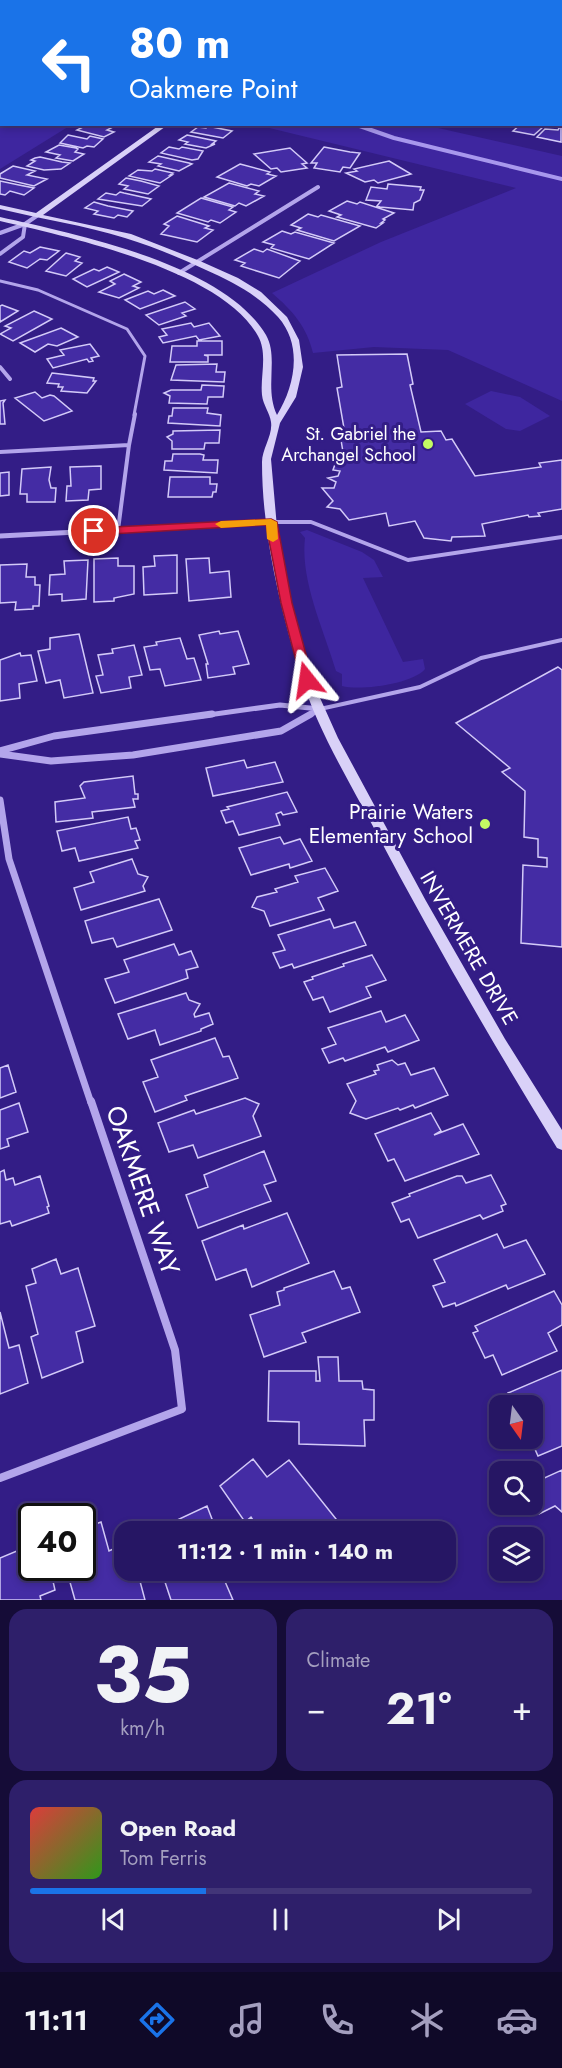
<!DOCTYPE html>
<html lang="en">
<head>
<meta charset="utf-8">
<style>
  body { margin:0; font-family:Jost,sans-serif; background:#2e1f6a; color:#f1f3f6; height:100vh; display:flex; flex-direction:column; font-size:22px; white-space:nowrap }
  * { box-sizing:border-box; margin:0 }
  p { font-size:20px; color:#a49fbf }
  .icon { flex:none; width:33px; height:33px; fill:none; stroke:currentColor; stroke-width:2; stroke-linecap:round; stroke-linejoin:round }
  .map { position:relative; height:1600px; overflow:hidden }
  .panel { display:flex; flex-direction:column; gap:9px; padding:9px; background:#150c37; flex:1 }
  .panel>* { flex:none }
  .banner { position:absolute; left:0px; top:0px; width:562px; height:126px; box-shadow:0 3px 9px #0003,0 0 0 2px #423578; background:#1a73e8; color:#fff; overflow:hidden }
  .needle { width:39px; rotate:166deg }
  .controls { position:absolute; left:489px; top:1395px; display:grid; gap:12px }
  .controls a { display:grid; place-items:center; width:54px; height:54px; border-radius:12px; background:#261664; box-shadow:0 3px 9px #0003,0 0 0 2px #423578; font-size:30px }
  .speed { position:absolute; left:18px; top:1503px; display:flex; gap:12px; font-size:30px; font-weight:700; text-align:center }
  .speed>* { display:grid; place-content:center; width:78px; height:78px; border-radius:50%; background:#261664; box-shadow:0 3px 9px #0003,0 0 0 2px #423578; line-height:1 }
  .speed .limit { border:3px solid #111; border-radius:9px; background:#fff; color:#111 }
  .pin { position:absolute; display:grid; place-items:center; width:51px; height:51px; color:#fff; margin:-26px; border:3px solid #fff; border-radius:50%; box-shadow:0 2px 6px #0007 }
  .me { position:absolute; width:66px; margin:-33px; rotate:345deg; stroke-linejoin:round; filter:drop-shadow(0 0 4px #0008) }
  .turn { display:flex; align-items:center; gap:21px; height:126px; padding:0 30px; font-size:27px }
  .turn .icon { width:78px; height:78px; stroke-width:2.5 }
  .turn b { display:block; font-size:42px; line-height:51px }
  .big { font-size:45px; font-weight:700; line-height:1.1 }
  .panel .widget { flex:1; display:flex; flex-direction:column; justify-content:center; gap:9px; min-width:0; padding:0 21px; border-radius:18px; background:#2e1f6a }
  .panel .dial { align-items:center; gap:0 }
  .dial b { font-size:78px; line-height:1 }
  .song { display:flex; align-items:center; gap:18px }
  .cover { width:72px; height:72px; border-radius:9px; background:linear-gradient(135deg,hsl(0 70% 55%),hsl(110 70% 35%)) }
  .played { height:6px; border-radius:3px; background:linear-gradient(90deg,#1a73e8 35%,#423578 35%) }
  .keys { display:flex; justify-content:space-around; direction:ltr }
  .heat { display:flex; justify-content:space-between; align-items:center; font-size:33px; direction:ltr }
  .panel .tiles { flex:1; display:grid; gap:9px; grid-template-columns:1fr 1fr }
  .widget:last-child { grid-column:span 2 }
  .trip { position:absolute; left:114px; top:1521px; width:342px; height:60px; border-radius:18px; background:#261664; box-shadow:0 3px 9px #0003,0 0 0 2px #423578; font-weight:700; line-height:60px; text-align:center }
  .menu { display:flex; height:96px; justify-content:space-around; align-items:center; background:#0f0928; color:#a49fbf }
  .menu .icon { width:42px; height:42px }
  .menu .active { color:#1a73e8 }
  .menu b { font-size:27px; color:#f1f3f6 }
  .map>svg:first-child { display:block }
  .green { fill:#3e269f }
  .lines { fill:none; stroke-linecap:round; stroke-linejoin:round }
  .stream { stroke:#a898ed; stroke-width:4 }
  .building { fill:#442ca4; stroke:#d3caf8; stroke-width:1.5 }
  .lane-far2 { stroke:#b3a5eb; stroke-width:2 }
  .lane-far1 { stroke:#b3a5eb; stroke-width:3 }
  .lane { stroke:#b3a5eb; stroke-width:4 }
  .street-far4 { stroke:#b3a5eb; stroke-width:3 }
  .street-far3 { stroke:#b3a5eb; stroke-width:4 }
  .street-far2 { stroke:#b3a5eb; stroke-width:5 }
  .street-far1 { stroke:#b3a5eb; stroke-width:7 }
  .street { stroke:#b3a5eb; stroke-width:8 }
  .secondary { fill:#d9d1f8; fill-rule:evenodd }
  .route { fill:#e11d48; stroke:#92132f; stroke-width:1.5 }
  .slow { fill:#f59e0b }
  .poi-dot { fill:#c4fb63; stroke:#331d86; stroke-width:2 }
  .labels { text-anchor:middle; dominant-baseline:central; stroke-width:6; stroke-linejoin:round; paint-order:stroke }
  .far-poi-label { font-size:18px; fill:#fff; stroke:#331d86; text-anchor:end }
  .poi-label { font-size:21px; fill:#fff; stroke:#331d86; text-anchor:end }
  .street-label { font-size:21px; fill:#fff; stroke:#331d86 }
  .near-street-label { font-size:26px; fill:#fff; stroke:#331d86 }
</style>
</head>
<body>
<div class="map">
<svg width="562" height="1600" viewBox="0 0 562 1600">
  <rect width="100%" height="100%" fill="#331d86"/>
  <path class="green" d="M0,17L2,124L71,125L0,169Z
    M257,125H425L562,156V401L448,350L374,347L313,353C307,327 292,310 272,293L381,242L516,188Z
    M491,391L520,397L550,416L520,431L506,429L465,404Z
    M307,530L362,552L374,560L383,577L363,578L403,662L423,659L425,669C413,684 360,691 342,686V674L336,671C324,630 300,581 305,538L300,532Z"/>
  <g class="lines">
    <path class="stream" d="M354,124L394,138L562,179"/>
  </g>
  <path class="building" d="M89,124L113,127L107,130L114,132L104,137L77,130Z
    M521,124H536L543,127L534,135L513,131Z
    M561,125V142L537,137L545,129L558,130Z
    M209,126L212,127L232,131L223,138L191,132L198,127L206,128Z
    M68,135L87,139L90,136L103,139L94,147L87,146L83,148L60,143Z
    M187,135L216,141L212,144H215L206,148L185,144L188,142L179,140Z
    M59,145L76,148L78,149L75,152L84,154L73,161L56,158L60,155L46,152Z
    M169,147L179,149L182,147L203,151L198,159L192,160L161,153Z
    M324,147L350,152L360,153L350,168L343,167L340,172L314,168L317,163H311Z
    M290,148L307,163L302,164L307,168L281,172L277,168L271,169L254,154Z
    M158,156L189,163L192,164L179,171L158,166L161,164L149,162Z
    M40,157L62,162L70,163L61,169L44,170L27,166L35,161L31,160L35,158Z
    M389,161L411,174L378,183L374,180L365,182L346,173L357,171L354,169Z
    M240,164L270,172L267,174L276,176L259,186L251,184L247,186L217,177Z
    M13,166L35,171L27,175L47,179L34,186L0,178V174Z
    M155,169L173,173L170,175H172L160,183L129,176L138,170L152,171Z
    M126,178L141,181L159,186L148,194L124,189L128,186L119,184Z
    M0,181L19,185L34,188L24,195L10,191L5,195L0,194Z
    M229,183L259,191L255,194L264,196L246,206L239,203L235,206L204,197Z
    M388,184L421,187L420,190H424L420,200L414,203L413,210L380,207L377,206L381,201L366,200L371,187L387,189Z
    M120,192L124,193L151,199L142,206L98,199L106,193L116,195Z
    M201,198L233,207L229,210L236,212L220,223L211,220L208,222L177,213Z
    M347,201L357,204L360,202L394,213L383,219L385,220L381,223H383L376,228L337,217L341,215L329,211Z
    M94,202L108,206L133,211L127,217L118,215L114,218L94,214L98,211L85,208Z
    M308,214L318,217L321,215L360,226L334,241L297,230L301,228L291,225Z
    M177,216L209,226L205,228L213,230L197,242L161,234L169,226L164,224Z
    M282,231L291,234L295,232L334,243L309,259L271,248L274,245L263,242Z
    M40,247L59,251L47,260L40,259L27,268L9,262L24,251L30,253Z
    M254,249L263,252L267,249L300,261L279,278L241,266L245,263L235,260Z
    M66,253L80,257L75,261L82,263L66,276L46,271Z
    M107,267L119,272L87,287L73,279L94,269L99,271Z
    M124,274L141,282L133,286L139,288L119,298L99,292L115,284L110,281Z
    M163,290L175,296L140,309L125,300L148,291L154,294Z
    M185,302L195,309L182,313L186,316L159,325L146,315Z
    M2,305L18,311L0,322V306Z
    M34,311L52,319L13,341L0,334L11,328L5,326Z
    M191,323L194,327L209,323L220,336L199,340L196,336L163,343L159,337L167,335L162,329Z
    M61,328L78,337L57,346L48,344L35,352L20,343Z
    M197,341H222V355H204L208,356V362H170L172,346H197Z
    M90,344L99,356L91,358L93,361L89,362L87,359L53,368L47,359L64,355L60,350Z
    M407,354L413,384L410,385L421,432L441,431L446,440L452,439L475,476L541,467L539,463L562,460V509L538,513L540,516L529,517L528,515L482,524L485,536L452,537L451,541L424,538L415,521L389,526L386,513L349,520L340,509L327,507L333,501L322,488H334L336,482L328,478L338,476L340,471L333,470L337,459L344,458L340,434H345L337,388L342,387L337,355Z
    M217,364L216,372H225L224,382L171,380L176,365Z
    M52,373L94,378L93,381H96L87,393L61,391L63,387H58L59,384L47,383Z
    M202,385L224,386L223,397H208L207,404L169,403L170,396L164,393L171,390H201Z
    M35,392L42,398L50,395L54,396L72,411L44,421L15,398Z
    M5,400L3,403L5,424H0V401Z
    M173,408H208L207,413L221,415L220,426L168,423L169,416H172Z
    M220,430L219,443H205L204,449H172V441L167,437L173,434V431Z
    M173,454H200L204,455L203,460H218L217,473L164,470L165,461H172Z
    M101,466V489L89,490L88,500L66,501L67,486H71L70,467Z
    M51,467L49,480L51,488H56L55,502H27V494H20L22,469Z
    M9,472V495L0,496V473Z
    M170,477H210V484H217L216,492H213L212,497H168Z
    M177,555V593L144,595L143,567L155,566L154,556Z
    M118,558V566H134V594L114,598V601L94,602V559Z
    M209,558L210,573L229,571L231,597L189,601L186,559Z
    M88,560L86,599L62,601V594L49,595L50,575L65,574L64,561Z
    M27,564L26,577H35V585H40L39,606H33V609L15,610L16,602L0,603V565Z
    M219,631L220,634L238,631L249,664L233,667L235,674L208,678L206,664H208L199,635Z
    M79,634L93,693L64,698L60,680L46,683L38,651L50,649V638Z
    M180,638L187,659L194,658L201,680L165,686L160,669L150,670L144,647L157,645L156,642Z
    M134,645L142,675L129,677L131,688L101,693L96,676L103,675L98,655L113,653L112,649Z
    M20,653L21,656L31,655L37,681L19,684L20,698L0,701V660Z
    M558,667L562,670V947L521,943L523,865L547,867V858L538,857V839L524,837L525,791L502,772L510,768L456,723Z
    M244,760L247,768L275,762L283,782L213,796L206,768Z
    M133,776L135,794H138V799H133L135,807L92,812L93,818L56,822L55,802L85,798L80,786L84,782Z
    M287,792L297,812L283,815L281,812L276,814L280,825L239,835L233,821L226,823L221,811L229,809L227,807Z
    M128,817L131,829L136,828L140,840L135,841L138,848L79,861L75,848L62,851L57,831Z
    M280,837L284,844L300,839L312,861L290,868L289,864L251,875L239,848Z
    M132,859L138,874L148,877L143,886L145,891L81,910L74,888L94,882L90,872Z
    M325,868L338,891L318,898L324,910L270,926L264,911L252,907L257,897L277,892L275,889L298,882L295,876Z
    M159,899L172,930L117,947L113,938L92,943L85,921Z
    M330,919L334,928L355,922L366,945L294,968L292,964L280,968L273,953L285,950L278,935Z
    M174,944L179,955L191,951L198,967L186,970L188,978L115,1003L105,979L129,972L124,960Z
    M372,955L386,980L366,987L371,997L330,1012L323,997L313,1000L304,982L313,979L312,977L344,966L343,964Z
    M186,993L189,1000L200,1004L194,1014L195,1017L209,1013L213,1024L201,1029V1031L160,1045L155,1030L128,1039L118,1014Z
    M381,1011L386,1022L405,1015L419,1040L388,1052L385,1047L345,1061L343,1058L329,1063L322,1049L336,1044L328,1028Z
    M215,1038L223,1057L229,1056L238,1078L185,1096L187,1100L155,1112L143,1082L158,1077L151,1060Z
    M392,1060L398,1065L405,1063L411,1075L434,1068L448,1095L415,1108L413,1105L400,1110L398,1108L366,1119L350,1113L356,1101L347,1084L376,1074L374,1071L379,1070L377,1065Z
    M8,1065L16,1092L0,1098V1068Z
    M245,1098L259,1104L253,1116L261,1136L198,1158L193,1145L169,1152L158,1123L194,1110L196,1114Z
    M19,1103L28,1132L7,1139L9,1146L0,1149V1110Z
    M431,1113L441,1131L434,1135L463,1124L479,1154L405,1181L394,1159L388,1161L375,1134Z
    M264,1151L276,1181L264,1185L271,1201L198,1228L186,1195L208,1187L204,1175Z
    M4,1170L6,1180L13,1178L15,1185L40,1176L49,1206L47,1207L49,1213L12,1226L10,1221L0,1224V1172Z
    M491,1175L506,1204L501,1206L503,1211L483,1219L480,1215L418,1238L409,1219L401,1222L392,1203L410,1196L409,1194L457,1176H462L466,1183Z
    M287,1213L309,1263L252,1287L246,1269L216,1280L202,1241L243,1225L244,1229Z
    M497,1234L504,1248L526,1240L545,1274L508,1289L506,1285L456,1306L455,1303L443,1307L433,1286L445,1282L434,1260Z
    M56,1259L61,1274L78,1268L95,1326L76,1332L83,1362L42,1378L31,1337L38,1334L26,1286L36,1283L32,1269Z
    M334,1271L342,1289L350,1287L360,1312L302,1333L306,1342L264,1357L250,1315L280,1305L277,1292L284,1290V1288Z
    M554,1291L562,1305V1325L548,1333L557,1351L502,1375L493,1355L485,1358L473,1333L478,1331L475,1326Z
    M0,1312L9,1348L19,1345L28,1383L0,1394Z
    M318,1357H338L339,1381H362L363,1389L374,1390V1420H364L365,1446L299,1444V1422L268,1421L269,1371H316V1381H320Z
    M562,1370V1446L538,1456L530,1438H532V1406H514L508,1393Z
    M253,1459L267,1477L289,1460L344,1529L341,1532H261L251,1517L245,1522L220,1486Z
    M562,1470V1512L555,1506L539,1514L532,1500V1487L544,1482L542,1479Z
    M207,1506L217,1532H159L158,1529Z
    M101,1522L109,1551L124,1544V1570H137L145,1600H75L66,1568H82V1529Z
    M24,1548L25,1551L32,1548V1568H50L55,1590L40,1596L41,1600H0V1558Z
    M161,1570H220L233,1600H171Z
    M289,1570H309L297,1581Z"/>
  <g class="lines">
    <path class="lane-far2" d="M264,0L271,2"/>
    <path class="lane-far1" d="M0,281L38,290L127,329L145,356L134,415"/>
    <path class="lane" d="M129,445L135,414
      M0,452L129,445L118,530
      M271,522H311L408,560L562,537
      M320,709L420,687L481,658L562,640"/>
    <path class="street-far4" d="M379,0L384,2
      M402,0L407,2
      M92,1L96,2"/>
    <path class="street-far3" d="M0,233L25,224L38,215
      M0,254L23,237L25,224
      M179,273L318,187
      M0,367L10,379"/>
    <path class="street-far2" d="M0,536L271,522
      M201,716L280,705L320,709
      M308,716L320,709"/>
    <path class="street-far1" d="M0,751L54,736L212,714
      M0,754L51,761L133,755L281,731L311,714
      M0,800L9,859L91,1103"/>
    <path class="street" d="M0,1478L182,1409L175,1350L91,1101"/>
    <path class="secondary" d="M473,0H480L471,2Z
      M161,124H169L43,215L131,234L200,261L238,278L261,292L287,317L299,340L303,367L296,397L280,423L271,459L278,539L291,603L312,680L338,738L426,901L505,1039L562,1130V1150L557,1148C493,1044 432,938 375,830C350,783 316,727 301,676C280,608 262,533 262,462C262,449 273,435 271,422C270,413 263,405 262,395C260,376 268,354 258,336C222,270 69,237 0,221V217C75,234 224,264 266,335C279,358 264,388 277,415C295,386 303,345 278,317C258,295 233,282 206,270C180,258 152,246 125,238C84,225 41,219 0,209V205L36,213Z"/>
  </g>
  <path class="route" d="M271,519L277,522L292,603L313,680L307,684L301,680L281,603L266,525L94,535L89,531L94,528Z"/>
  <path class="slow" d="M271,519L277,522L278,539L273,542L267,539L266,525L221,528L215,524L221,521Z"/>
  <g class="poi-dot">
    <circle cx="428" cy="444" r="6"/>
    <circle cx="485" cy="824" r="6"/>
  </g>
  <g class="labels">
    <g class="far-poi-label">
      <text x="416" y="434">St. Gabriel the<tspan x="416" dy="21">Archangel School</tspan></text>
    </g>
    <g class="poi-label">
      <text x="473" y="812">Prairie Waters<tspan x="473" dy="24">Elementary School</tspan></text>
    </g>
    <g class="street-label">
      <text transform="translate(469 948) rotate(60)">INVERMERE DRIVE</text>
    </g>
    <g class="near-street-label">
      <text transform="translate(143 1190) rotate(71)">OAKMERE WAY</text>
    </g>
  </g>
</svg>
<div class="controls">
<a><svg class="needle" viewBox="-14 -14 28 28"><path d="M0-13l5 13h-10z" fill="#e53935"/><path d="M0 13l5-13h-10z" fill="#a49fbf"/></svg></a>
<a><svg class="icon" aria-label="search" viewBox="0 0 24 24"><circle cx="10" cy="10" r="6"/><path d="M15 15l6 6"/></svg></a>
<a><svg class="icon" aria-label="layers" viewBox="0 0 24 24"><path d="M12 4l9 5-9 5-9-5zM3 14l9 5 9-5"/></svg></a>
</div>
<div class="speed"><div class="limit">40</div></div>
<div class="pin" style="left:94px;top:531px;background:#d93025"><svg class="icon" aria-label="arrive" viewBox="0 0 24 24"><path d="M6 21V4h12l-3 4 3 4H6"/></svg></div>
<svg class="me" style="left:307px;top:680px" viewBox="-20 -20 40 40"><path d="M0-17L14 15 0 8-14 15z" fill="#e11d48" stroke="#fff" stroke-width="4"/></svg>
<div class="trip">11:12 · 1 min · 140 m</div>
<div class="banner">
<div class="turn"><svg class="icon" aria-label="left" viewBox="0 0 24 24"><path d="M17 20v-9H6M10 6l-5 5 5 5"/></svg><div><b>80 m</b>Oakmere Point</div></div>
</div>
</div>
<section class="panel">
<div class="tiles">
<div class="widget dial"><b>35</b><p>km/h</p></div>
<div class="widget"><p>Climate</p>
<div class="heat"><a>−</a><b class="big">21°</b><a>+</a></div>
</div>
<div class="widget">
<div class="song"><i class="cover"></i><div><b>Open Road</b><p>Tom Ferris</p></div></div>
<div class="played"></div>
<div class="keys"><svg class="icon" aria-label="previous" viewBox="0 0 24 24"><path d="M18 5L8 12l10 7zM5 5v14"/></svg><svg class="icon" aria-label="pause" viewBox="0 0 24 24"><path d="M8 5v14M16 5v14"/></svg><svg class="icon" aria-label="next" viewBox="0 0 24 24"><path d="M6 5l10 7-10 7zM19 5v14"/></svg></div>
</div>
</div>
</section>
<nav class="menu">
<b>11:11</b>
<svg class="icon active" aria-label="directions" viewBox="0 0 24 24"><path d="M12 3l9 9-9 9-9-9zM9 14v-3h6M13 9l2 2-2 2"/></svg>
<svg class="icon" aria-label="music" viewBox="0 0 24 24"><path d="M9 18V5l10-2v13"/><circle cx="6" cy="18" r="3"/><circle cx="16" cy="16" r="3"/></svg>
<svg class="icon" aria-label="phone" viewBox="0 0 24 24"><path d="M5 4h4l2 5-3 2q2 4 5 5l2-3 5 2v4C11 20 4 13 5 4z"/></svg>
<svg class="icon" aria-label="climate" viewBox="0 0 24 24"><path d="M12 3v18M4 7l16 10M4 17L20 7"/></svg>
<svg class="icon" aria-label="car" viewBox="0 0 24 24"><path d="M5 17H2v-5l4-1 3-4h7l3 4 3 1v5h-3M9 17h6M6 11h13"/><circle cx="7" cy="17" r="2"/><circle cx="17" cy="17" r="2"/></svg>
</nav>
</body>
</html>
